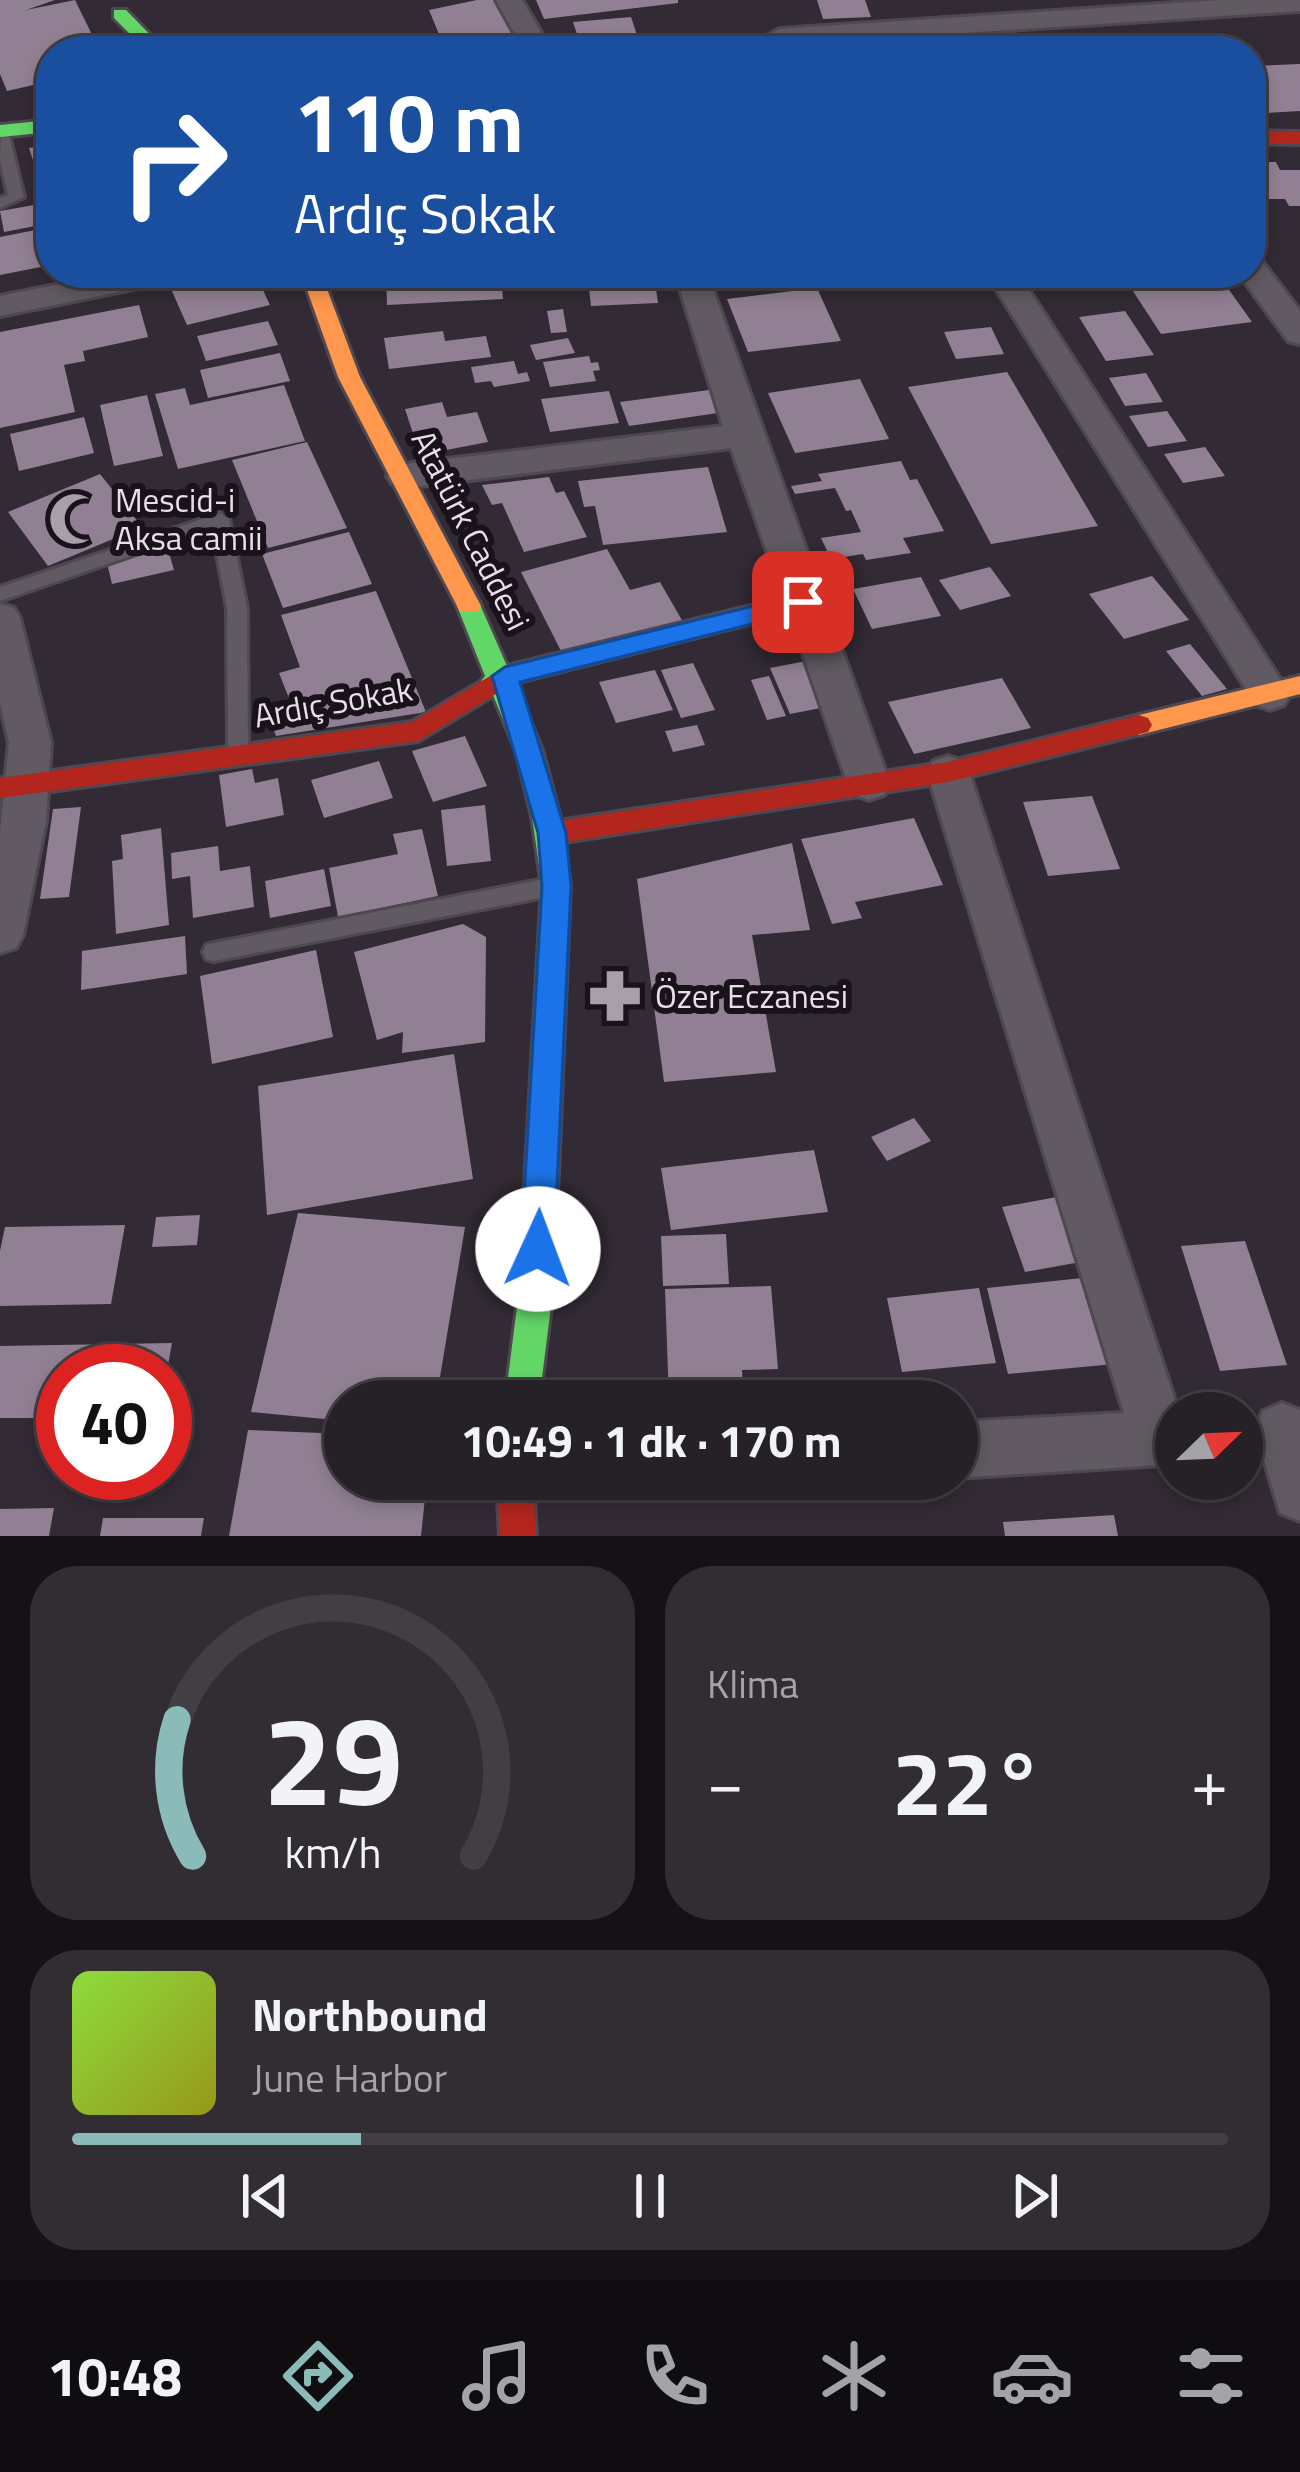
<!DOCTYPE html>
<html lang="tr">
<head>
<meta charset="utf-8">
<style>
  body { margin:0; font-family:"Titillium Web",sans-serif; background:#322d33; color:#f1f3f6; height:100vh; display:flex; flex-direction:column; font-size:45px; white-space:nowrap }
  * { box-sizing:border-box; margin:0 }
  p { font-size:39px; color:#a4a3a7 }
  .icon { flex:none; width:66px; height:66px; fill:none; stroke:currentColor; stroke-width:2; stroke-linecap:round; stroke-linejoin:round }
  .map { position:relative; height:1536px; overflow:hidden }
  .panel { display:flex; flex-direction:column; gap:30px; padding:30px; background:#151215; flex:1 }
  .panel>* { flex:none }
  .banner { position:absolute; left:36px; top:36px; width:1230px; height:252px; border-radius:48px; box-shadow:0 6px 18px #0003,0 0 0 3px #423e44; background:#1a4fa0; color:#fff; overflow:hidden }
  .needle { width:78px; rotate:67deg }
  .tools { position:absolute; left:1155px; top:1392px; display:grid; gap:24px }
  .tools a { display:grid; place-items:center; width:108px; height:108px; border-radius:50%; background:#262027; box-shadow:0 6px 18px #0003,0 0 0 3px #423e44; font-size:60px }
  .speed { position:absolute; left:36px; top:1344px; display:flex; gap:24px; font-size:60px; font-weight:700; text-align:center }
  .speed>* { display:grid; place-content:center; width:156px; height:156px; border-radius:50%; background:#262027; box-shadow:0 6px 18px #0003,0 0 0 3px #423e44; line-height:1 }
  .speed .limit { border:18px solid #d22; background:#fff; color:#111 }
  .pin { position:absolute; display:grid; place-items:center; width:102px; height:102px; color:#fff; margin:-51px; border-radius:24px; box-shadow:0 6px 18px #0006 }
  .me { position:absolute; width:132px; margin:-66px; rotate:2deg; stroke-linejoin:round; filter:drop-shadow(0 0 9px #0008) }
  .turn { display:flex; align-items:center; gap:42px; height:252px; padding:0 60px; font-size:54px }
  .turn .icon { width:156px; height:156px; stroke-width:2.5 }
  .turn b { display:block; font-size:84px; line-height:102px }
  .big { font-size:90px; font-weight:700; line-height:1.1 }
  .panel .widget { flex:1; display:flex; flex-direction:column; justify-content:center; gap:18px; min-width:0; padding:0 42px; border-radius:48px; background:#322d33 }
  .panel .dial { align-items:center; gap:0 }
  .dial svg { height:312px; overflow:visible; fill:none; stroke:#423e44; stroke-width:7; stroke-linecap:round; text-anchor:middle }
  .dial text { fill:#f1f3f6; stroke:none }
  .song { display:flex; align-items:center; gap:36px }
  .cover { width:144px; height:144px; border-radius:18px; background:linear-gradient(135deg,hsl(90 70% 55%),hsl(60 70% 35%)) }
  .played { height:12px; border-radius:6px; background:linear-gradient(90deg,#8bbbb9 25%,#423e44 25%) }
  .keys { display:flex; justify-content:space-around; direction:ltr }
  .heat { display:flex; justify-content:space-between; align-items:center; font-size:66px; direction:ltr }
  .panel .tiles { flex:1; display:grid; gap:30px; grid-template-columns:1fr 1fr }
  .widget:last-child { grid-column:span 2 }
  .trip { position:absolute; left:324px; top:1380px; width:654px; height:120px; border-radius:60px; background:#262027; box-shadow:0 6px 18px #0003,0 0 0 3px #423e44; font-weight:700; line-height:120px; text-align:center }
  .menu { display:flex; height:192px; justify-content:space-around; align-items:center; background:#0f0d10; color:#a4a3a7 }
  .menu .icon { width:84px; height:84px }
  .menu .current { color:#8bbbb9 }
  .menu b { font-size:54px; color:#f1f3f6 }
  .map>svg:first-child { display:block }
  .building { fill:#918093 }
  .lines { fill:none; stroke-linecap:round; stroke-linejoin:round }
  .lane-casing { stroke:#4f4851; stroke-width:6 }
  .street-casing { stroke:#4f4851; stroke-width:6 }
  .fast-casing { stroke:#4f4851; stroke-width:6 }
  .slow-casing { stroke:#4f4851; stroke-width:6 }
  .jam-casing { stroke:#4f4851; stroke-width:6 }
  .lane { fill:#615a62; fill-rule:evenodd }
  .street { fill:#615a62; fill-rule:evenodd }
  .fast { fill:#63d668; fill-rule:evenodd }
  .slow { fill:#ff974d; fill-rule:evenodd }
  .jam { fill:#b3261e; fill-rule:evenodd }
  .route { fill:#1a73e8; stroke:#114b97; stroke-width:3 }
  .labels { text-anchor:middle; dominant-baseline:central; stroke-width:12; stroke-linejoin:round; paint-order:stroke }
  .poi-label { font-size:33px; fill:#e9dee9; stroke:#19121a; text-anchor:start }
  .street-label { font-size:33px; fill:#e9dee9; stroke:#19121a }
</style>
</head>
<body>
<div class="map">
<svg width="1300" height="1536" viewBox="0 0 1300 1536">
  <rect width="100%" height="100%" fill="#322a34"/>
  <path class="building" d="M0,0H55L26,10L75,0L100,51H51V81L7,91L0,74Z
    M477,0H503L526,51H446L429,10Z
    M536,0H678V3L544,19Z
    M817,0H865L871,17L823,19Z
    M631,17L638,38L580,43L573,22Z
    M732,39L734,51H682L679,43Z
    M1033,40L1038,51H1002L998,41Z
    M1300,64V111L1251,114V66Z
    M51,144V164L35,166L29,148Z
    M1251,162H1276L1280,170H1300V206H1289L1285,199H1251Z
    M51,202V223L4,232L0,211Z
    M51,227V265L0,275V237Z
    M238,273H255L270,305L187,325L171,289Z
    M386,273H501L503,299L387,305Z
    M506,273H544L546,288L507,291Z
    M579,273H649L654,275L658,303L591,306L589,289H581Z
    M1175,273H1217L1252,322L1161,334L1125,279Z
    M817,288L841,341L748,352L727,299Z
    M139,305L148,337L83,351L85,361L64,365L75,412L0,428V332Z
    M563,309L567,332L551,333L547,311Z
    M1125,311L1154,355L1106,361L1079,317Z
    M268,321L278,345L206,361L197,336Z
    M991,327L1004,354L956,359L944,332Z
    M443,331L445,341L486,336L491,357L389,369L384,338Z
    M568,338L575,353L536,360L530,345Z
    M280,353L290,381L208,398L200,370Z
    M589,356L591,363L598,362L600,370L593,371L596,381L550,387L543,362Z
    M514,361L518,374L527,372L530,381L494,387L491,381L475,383L471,367Z
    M1007,372L1098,526L991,544L908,387Z
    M1146,373L1163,402L1125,406L1109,378Z
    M860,379L889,439L795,453L768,393Z
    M284,385L305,441L178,469L155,394L185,388L190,405Z
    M709,390L718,413L629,426L620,402Z
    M609,391L619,423L550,432L541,399Z
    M147,395L163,456L114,466L100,405Z
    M442,402L447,417L477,412L488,442L420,455L405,409Z
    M1167,411L1187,441L1148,447L1129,416Z
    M84,417L94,453L19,471L10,434Z
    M307,442L347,528L268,548L232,460Z
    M1205,447L1225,476L1183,483L1164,454Z
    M901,461L910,480L917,479L944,531L903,538L911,553L866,560L863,554L831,559L821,538L861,532L851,510L846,511L835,488L795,494L791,486L822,481L818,474Z
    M708,467L727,532L603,545L595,506L584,507L578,481Z
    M100,474L142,527L48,566L8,512Z
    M549,477L556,493L564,491L587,537L524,552L502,503L492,505L482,485Z
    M349,532L372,584L283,608L262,554Z
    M168,549L174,570L112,584L107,563Z
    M607,549L630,590L660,582L683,622L563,655L521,572Z
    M990,567L1011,596L960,610L939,580Z
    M1152,576L1189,620L1124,639L1089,594Z
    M921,577L941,616L872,629L853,589Z
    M376,591L426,712L276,736L268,712L292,706L279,673L300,667L281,615Z
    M1190,644L1227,689L1202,696L1166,651Z
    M806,661L826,707L790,714L770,668Z
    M693,663L715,710L681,718L661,670Z
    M655,670L673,710L616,723L599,682Z
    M769,676L786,716L767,720L751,680Z
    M1002,678L1031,728L914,754L888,702Z
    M697,725L705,745L673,752L665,731Z
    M465,736L487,786L433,802L412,751Z
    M379,761L393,798L324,818L311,780Z
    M252,769L255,783L278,778L284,815L226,827L219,775Z
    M1092,796L1120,869L1048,876L1023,802Z
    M485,805L491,861L447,866L441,810Z
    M81,807L69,897L40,899L53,809Z
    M914,818L943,885L855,902L862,918L832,924L801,839Z
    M161,828L169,925L116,934L112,861L123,859L121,835Z
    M422,829L438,896L338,917L329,868L398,854L393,834Z
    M792,843L810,930L752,935L776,1072L664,1082L637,879Z
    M218,846L220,871L250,866L254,907L193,918L190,876L172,879L171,853Z
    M324,869L331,906L270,918L265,881Z
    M463,924L486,937L485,1042L402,1053L403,1032L377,1040L354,952Z
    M185,936L187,974L81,990L82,951Z
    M316,950L333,1037L212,1064L200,976Z
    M454,1054L473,1179L267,1215L258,1086Z
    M914,1118L931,1141L887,1161L871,1137Z
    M814,1150L828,1212L671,1230L661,1168Z
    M1068,1195L1092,1260L1025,1272L1002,1207Z
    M298,1213L465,1227L436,1401H345V1421L251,1412Z
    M200,1215L197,1245L152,1247L156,1217Z
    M125,1225L111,1304L0,1306V1251L5,1227Z
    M726,1234L729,1284L663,1286L661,1236Z
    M1245,1241L1287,1365L1220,1371L1181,1246Z
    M1101,1276L1125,1363L1008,1374L987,1288Z
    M771,1286L778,1369L742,1370L744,1401H669L665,1289Z
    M979,1288L996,1363L902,1372L887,1298Z
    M172,1343L167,1371H63V1418H0V1346Z
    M248,1430L345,1434V1479H427L421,1536H229Z
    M54,1508L49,1536H0V1509Z
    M1114,1515L1118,1536H1005L1003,1522Z
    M103,1518H204L201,1536H100Z"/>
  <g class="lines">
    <g class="lane-casing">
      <path id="lane" d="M1,127L8,131L24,197L0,208V198L8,195L0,160Z
        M220,513L229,519L247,608L248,754L238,762L228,754L227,608L212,528L0,601V587Z
        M550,878L558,881L561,887L558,893L550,896L214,961L206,959L203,952L206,945L214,943Z"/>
    </g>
    <g class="street-casing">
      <path id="street" d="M496,0H522L552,51H524Z
        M1221,0H1300V11L779,45L765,37L779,29Z
        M1251,258L1262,261L1300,311V344L1288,341L1238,273H1251Z
        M115,273H179L163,283L0,316V296Z
        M675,273H707L890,784L884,795L869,800L854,795L848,784L731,448L405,488L392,484L387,476L392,468L405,464L723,426Z
        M986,273H1018L1284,685L1290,695L1284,705L1270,710L1256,705Z
        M0,604L14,608L20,618L51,743L46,821L23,935L16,948L0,953V832L9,743L0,703Z
        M948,756L963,761L969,772L1178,1410L1184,1413H1176V1464L957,1478V1422L1124,1413L927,772L933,761Z
        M1282,1403L1300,1410V1521L1280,1513L1255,1430L1263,1411Z"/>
    </g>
    <g class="fast-casing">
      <path id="fast" d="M114,10H126L166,51H147L114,18Z
        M51,120V132L0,137V125Z
        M803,593L812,596L815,602L812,608L514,683L542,750L560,817L570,886L553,1291L539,1401H505L519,1291L542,886L532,817L516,750L492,693L479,684L485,676L457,606L460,600H478L507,666Z"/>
    </g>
    <g class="slow-casing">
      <path id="slow" d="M301,273H321L360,377L481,606L478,612H460L457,606L338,377Z
        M1300,676V694L1139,735L1126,725L1139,715Z"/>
    </g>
    <g class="jam-casing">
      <path id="jam" d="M1251,131L1300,132V144L1251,143Z
        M492,675L501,677L505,684L501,691L418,741L0,798V778L412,722Z
        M1139,715L1148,718L1152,725L1148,732L948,782L552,844L542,841L538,833L542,825L552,822L948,762Z
        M497,1479H533L536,1536H500Z"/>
    </g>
    <use href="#lane" class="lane"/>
    <use href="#street" class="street"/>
    <use href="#fast" class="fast"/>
    <use href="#slow" class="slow"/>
    <use href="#jam" class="jam"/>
  </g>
  <path class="route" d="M803,594L812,596L816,602L812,609L520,682L566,833L571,886L554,1249L549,1260L538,1265L526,1260L521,1249L542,886L538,833L492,676L505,667Z"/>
  <defs>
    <g id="mosque-bare" transform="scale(4.14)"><path d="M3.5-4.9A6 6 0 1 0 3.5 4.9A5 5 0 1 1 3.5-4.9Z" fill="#a99faa" stroke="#19121a" stroke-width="2.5" paint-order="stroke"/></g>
    <g id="pharmacy-bare" transform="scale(4.14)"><path d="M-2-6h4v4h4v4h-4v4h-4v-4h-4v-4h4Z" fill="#a99faa" stroke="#19121a" stroke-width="2.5" paint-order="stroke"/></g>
  </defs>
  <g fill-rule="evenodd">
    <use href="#mosque-bare" x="75" y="519"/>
    <use href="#pharmacy-bare" x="615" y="996"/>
  </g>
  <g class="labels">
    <g class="poi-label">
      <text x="115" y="500">Mescid-i<tspan x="115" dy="38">Aksa camii</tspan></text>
      <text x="655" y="996">Özer Eczanesi</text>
    </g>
    <g class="street-label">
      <text transform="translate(471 530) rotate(63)">Atatürk Caddesi</text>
      <text transform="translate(333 702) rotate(-10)">Ardıç Sokak</text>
    </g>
  </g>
</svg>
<div class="tools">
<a><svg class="needle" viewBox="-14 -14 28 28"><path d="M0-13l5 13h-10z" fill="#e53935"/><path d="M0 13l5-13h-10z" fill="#a4a3a7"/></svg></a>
</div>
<div class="speed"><div class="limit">40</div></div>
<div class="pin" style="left:803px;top:602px;background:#d93025"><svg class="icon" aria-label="arrive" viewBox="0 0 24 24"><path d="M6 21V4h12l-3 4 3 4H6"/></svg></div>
<svg class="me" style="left:538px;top:1249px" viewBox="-20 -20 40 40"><circle r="19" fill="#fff"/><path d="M0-13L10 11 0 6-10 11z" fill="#1a73e8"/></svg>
<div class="trip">10:49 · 1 dk · 170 m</div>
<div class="banner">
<div class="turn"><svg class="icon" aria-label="right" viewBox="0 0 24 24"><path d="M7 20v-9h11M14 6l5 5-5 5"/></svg><div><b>110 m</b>Ardıç Sokak</div></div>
</div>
</div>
<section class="panel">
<div class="tiles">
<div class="widget dial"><svg viewBox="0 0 100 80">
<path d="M14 69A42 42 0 1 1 86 69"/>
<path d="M14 69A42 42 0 0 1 10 34" stroke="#8bbbb9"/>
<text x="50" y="56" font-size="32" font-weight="700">29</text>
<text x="50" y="72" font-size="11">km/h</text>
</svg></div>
<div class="widget"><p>Klima</p>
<div class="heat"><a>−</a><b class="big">22°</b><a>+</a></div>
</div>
<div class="widget">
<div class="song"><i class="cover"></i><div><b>Northbound</b><p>June Harbor</p></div></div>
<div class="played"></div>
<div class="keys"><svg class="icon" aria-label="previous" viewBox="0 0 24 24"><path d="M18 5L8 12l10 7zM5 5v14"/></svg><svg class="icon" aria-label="pause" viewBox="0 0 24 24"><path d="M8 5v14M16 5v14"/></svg><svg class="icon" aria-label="next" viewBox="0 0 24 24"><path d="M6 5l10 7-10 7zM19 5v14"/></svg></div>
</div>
</div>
</section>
<nav class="menu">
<b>10:48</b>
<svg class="icon current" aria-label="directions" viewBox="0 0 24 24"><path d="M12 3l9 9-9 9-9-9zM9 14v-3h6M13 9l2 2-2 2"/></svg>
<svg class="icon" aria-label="music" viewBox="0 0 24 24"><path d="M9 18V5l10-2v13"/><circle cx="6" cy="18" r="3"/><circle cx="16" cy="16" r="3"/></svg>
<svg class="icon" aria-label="phone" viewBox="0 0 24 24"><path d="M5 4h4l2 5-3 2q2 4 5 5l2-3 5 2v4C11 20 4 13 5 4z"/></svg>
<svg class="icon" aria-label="climate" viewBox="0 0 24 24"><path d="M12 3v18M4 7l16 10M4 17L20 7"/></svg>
<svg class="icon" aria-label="car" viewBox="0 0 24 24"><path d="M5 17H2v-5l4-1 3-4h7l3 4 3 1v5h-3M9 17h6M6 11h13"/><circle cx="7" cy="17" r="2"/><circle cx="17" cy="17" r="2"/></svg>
<svg class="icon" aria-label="filters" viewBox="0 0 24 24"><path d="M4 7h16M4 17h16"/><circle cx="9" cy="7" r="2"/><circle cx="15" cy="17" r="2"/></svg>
</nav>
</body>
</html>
